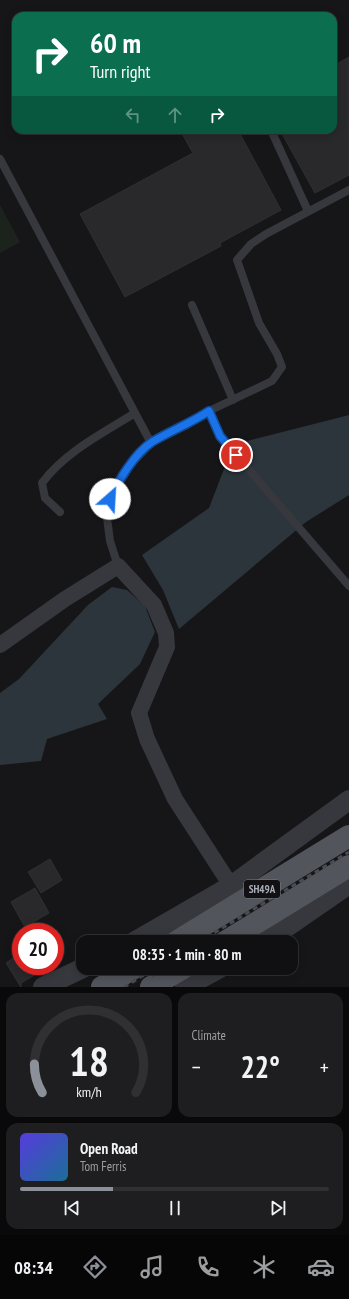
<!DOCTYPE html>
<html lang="en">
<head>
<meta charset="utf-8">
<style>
  body { margin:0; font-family:"PT Sans Narrow",sans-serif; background:#1e1e20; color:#f1f3f6; height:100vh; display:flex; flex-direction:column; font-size:15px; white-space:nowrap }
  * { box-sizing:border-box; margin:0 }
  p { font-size:13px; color:#9c9d9f }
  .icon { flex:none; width:22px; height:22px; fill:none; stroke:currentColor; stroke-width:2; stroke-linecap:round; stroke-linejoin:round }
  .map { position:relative; height:987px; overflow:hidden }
  .sheet { display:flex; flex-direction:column; gap:6px; padding:6px; background:#09090a; flex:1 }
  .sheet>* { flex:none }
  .hud { position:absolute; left:12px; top:12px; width:325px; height:122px; border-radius:12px; box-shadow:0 2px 10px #0003,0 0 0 1px #303032; background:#0b6e4f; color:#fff; overflow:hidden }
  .speed { position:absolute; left:12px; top:923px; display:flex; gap:8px; font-size:20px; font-weight:700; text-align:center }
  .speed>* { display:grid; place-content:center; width:52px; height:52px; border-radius:50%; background:#101012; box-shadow:0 2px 10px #0003,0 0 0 1px #303032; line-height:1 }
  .speed .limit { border:6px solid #d22; background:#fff; color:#111 }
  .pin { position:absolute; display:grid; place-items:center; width:34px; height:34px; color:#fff; margin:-17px; border:2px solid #fff; border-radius:50%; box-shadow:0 1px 4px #0007 }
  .me { position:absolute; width:44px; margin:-22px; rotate:26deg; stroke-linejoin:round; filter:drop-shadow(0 0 3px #0008) }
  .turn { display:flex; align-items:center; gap:14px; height:84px; padding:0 12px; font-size:18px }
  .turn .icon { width:52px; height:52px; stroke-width:2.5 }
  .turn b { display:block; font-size:28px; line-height:34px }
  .lanes { display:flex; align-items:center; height:38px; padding:0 12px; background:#0003; justify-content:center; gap:20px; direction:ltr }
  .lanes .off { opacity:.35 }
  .big { font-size:30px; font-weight:700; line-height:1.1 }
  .sheet .card { flex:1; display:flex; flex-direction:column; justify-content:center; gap:6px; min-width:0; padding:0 14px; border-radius:12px; background:#1e1e20 }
  .sheet .dial { align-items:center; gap:0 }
  .dial svg { height:104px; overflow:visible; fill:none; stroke:#303032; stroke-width:7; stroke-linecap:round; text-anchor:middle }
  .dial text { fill:#f1f3f6; stroke:none }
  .song { display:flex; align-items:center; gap:12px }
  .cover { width:48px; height:48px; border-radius:6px; background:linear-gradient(135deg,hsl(250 70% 55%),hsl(200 70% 35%)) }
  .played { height:4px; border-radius:2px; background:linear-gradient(90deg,#8c9099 30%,#303032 30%) }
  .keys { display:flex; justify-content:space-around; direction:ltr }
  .heat { display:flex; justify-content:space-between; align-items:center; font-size:22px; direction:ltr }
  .sheet .tiles { flex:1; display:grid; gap:6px; grid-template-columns:1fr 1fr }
  .card:last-child { grid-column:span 2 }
  .trip { position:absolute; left:76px; top:935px; width:222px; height:40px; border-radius:12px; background:#101012; box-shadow:0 2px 10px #0003,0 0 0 1px #303032; font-weight:700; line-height:40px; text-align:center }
  .menu { display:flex; height:64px; justify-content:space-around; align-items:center; background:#060607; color:#9c9d9f }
  .menu .icon { width:28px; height:28px }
  .menu .active { color:#8c9099 }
  .menu b { font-size:18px; color:#f1f3f6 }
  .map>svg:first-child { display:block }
  .green { fill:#1c231d }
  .water { fill:#2c353c }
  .building { fill:#29292c; stroke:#303034 }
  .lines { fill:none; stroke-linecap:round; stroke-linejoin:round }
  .service { stroke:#37383d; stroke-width:8 }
  .minor { stroke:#37383d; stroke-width:16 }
  .tertiary { stroke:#37383d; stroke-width:20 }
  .primary { stroke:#53555c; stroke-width:22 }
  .rail { stroke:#4a4c52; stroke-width:3; stroke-dasharray:5 4; stroke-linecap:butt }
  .route-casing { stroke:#114b97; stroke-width:10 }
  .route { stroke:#1a73e8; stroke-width:7 }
  .labels { text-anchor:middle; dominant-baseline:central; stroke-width:4; stroke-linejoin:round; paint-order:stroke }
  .shield { fill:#111113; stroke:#7b7e86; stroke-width:1 }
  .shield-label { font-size:11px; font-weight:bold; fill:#a8adb8 }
</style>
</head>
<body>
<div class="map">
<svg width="349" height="987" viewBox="0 0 349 987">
  <rect width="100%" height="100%" fill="#161618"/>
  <path class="green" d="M0,205L20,242L0,253Z"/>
  <path class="water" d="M349,415V495L306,522L179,629L163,590L142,555L209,508L224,469L243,442Z
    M112,587L127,590L145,606L155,632L140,664L98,704L107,719L47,739L41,761L0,765V693L19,679L88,605Z"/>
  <path class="building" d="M349,57V175L315,193L280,130H333V77L337,74L333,66Z
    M180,130H238L281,210L220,243L221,246L125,297L80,214L193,153Z
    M50,859L62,880L41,893L28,872Z
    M35,888L49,913L25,927L11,902Z
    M21,953V966H50L21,983V987L6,963Z"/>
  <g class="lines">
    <path class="service" d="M271,130L308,211
      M0,159L151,443
      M192,305L233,400
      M209,411L220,436L349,586
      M60,512L45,498L42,483C65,452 103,433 135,413
      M118,566L110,541L106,510L115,489L131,464L151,443L187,425L209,411L272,381L282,367L277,354L259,323L237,260L251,244L266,234L349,190"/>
    <path class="minor" d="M0,645L65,599L118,566L154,605L166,633L167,647L139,713L147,739L175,799L237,895"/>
    <path class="tertiary" d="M134,942L231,886L349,800
      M265,942L349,884
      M43,987L83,968
      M185,987L220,968"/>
    <path class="primary" d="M176,942L349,836
      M225,942L349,866
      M102,987L134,968
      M151,987L183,968"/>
    <path class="rail" d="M199,942L349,852
      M152,976L166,968
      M124,987L156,968"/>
  </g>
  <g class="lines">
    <g class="route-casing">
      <path id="route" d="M110,499C118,481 135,453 152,442C170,431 191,423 209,411L220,436L236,455"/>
    </g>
    <use href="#route" class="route"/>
  </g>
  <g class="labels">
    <rect class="shield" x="244" y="880" width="36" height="18" rx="3"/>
    <g class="shield-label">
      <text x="262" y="889">SH49A</text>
    </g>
  </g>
</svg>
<div class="speed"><div class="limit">20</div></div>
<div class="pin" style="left:236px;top:455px;background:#d93025"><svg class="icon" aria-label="arrive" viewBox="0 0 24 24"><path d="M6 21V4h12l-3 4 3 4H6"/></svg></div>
<svg class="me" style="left:110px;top:499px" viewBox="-20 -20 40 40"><circle r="19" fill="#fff"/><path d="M0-13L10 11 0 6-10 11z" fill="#1a73e8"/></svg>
<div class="trip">08:35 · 1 min · 80 m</div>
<div class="hud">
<div class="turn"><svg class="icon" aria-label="right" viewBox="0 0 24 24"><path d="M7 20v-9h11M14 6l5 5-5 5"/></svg><div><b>60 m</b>Turn right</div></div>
<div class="lanes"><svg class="icon off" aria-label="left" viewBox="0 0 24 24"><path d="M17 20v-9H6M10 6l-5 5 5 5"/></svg><svg class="icon off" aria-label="ahead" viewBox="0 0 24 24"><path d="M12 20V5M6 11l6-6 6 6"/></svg><svg class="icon" aria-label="right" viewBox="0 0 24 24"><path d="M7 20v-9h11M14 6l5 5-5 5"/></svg></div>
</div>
</div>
<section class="sheet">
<div class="tiles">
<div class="card dial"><svg viewBox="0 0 100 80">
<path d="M14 69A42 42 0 1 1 86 69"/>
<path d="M14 69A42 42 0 0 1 8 47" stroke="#8c9099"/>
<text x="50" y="56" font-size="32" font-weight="700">18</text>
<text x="50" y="72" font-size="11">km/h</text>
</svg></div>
<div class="card"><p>Climate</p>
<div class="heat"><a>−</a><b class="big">22°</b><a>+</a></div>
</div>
<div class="card">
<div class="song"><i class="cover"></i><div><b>Open Road</b><p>Tom Ferris</p></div></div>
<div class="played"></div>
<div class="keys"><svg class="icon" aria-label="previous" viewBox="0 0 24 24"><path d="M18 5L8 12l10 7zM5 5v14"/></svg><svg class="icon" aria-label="pause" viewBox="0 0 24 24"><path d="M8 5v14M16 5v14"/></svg><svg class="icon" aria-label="next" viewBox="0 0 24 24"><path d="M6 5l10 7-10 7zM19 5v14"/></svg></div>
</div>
</div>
</section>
<nav class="menu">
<b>08:34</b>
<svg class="icon active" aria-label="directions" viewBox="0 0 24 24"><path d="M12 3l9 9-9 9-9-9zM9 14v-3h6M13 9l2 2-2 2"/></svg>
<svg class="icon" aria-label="music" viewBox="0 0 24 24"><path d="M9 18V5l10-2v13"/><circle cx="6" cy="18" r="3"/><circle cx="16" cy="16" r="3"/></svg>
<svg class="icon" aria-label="phone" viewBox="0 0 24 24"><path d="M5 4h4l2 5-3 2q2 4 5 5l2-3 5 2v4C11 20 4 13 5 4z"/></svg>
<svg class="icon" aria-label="climate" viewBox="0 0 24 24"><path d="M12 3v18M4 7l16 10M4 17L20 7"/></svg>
<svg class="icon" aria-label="car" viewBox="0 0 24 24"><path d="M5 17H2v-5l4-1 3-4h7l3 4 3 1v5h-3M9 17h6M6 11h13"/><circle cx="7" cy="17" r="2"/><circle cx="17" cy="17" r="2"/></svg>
</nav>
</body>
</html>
